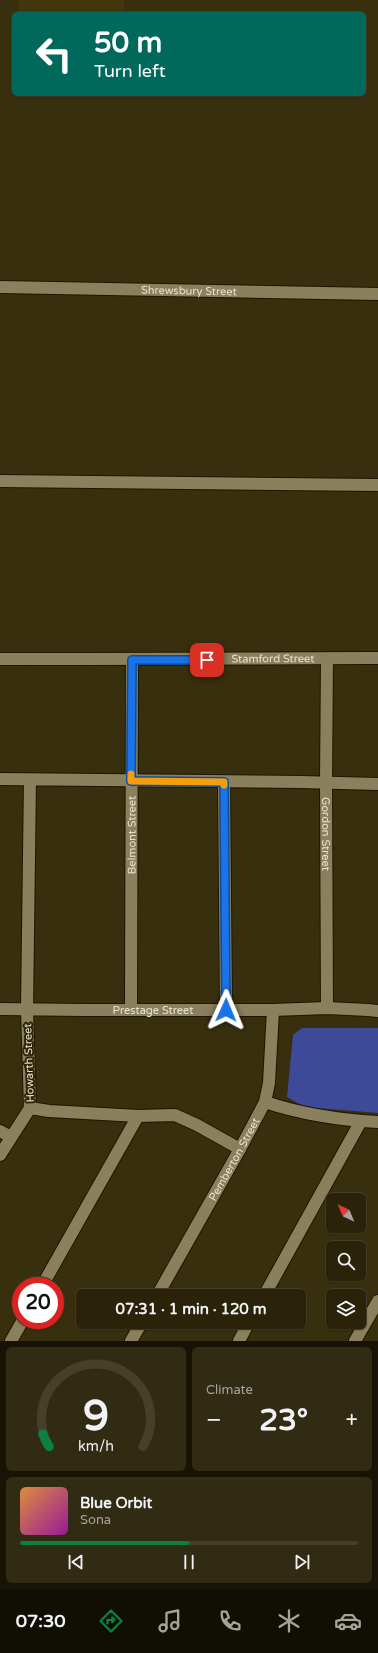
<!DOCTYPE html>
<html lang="en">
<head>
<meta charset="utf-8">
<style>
  body { margin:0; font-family:"Varela Round",sans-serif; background:#322b13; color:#f1f3f6; height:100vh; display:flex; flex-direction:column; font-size:15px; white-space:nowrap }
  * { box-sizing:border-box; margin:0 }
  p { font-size:13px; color:#a5a49c }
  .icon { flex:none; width:22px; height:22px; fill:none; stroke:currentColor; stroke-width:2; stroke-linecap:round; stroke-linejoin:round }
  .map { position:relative; height:1341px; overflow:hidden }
  .panel { display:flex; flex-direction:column; gap:6px; padding:6px; background:#171306; flex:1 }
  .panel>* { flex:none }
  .banner { position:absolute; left:12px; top:12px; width:354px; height:84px; border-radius:6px; box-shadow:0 1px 3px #0004,0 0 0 1px #46402b; background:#00695c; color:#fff; overflow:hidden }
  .needle { width:26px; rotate:316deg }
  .controls { position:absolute; left:326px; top:1193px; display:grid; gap:8px }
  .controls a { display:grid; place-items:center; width:40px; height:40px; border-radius:6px; background:#2a230a; box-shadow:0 1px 3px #0004,0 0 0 1px #46402b; font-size:20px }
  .speed { position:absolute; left:12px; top:1277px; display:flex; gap:8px; font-size:20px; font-weight:700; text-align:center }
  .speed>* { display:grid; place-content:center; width:52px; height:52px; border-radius:50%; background:#2a230a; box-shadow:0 1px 3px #0004,0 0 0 1px #46402b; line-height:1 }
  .speed .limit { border:6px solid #d22; background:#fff; color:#111 }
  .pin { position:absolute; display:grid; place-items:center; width:34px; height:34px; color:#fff; margin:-17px; border-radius:8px; box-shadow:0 2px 6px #0006 }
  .me { position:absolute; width:44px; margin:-22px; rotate:1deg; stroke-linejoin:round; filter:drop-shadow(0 0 3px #0008) }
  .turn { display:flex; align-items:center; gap:14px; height:84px; padding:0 16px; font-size:18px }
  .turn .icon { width:52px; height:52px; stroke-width:2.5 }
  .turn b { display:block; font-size:28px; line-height:34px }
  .big { font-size:30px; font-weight:700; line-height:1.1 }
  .panel .tile { flex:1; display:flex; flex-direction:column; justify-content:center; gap:6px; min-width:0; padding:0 14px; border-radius:6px; background:#322b13 }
  .panel .dial { align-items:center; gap:0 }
  .dial svg { height:104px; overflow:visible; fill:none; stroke:#46402b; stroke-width:7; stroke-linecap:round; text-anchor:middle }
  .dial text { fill:#f1f3f6; stroke:none }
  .song { display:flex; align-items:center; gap:12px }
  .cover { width:48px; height:48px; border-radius:6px; background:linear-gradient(135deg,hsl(30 70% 55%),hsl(300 70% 35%)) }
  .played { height:4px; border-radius:2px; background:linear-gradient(90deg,#0b8043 50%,#46402b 50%) }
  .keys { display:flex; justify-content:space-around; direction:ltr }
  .heat { display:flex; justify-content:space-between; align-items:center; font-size:22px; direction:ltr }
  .panel .tiles { flex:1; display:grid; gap:6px; grid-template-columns:1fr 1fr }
  .tile:last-child { grid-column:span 2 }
  .trip { position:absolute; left:76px; top:1289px; width:230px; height:40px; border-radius:6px; background:#2a230a; box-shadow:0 1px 3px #0004,0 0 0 1px #46402b; font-weight:700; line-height:40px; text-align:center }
  .menu { display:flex; height:64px; justify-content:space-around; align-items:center; background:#110e04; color:#a5a49c }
  .menu .icon { width:28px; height:28px }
  .menu .on { color:#0b8043 }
  .menu b { font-size:18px; color:#f1f3f6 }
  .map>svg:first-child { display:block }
  .built { fill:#42360c }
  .green { fill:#3d4a9a }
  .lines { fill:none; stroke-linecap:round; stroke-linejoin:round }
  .service-casing { stroke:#1e1701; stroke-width:14 }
  .pedestrian-casing { stroke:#1e1701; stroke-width:14 }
  .minor-casing { stroke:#1e1701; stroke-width:14 }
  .service { stroke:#8a805e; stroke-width:12 }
  .pedestrian { stroke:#8a805e; stroke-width:12 }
  .minor { stroke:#8a805e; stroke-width:12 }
  .route-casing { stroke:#114b97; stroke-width:10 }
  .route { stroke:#1a73e8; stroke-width:7 }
  .slow { stroke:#f59e0b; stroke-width:7 }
  .labels { text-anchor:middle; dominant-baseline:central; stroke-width:4; stroke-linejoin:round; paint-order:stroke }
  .street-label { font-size:11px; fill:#e7e2cf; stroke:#2e2504 }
</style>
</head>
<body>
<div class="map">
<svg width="378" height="1341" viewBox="0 0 378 1341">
  <rect width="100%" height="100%" fill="#382f0e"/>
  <path class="built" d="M19,0H124V14H18Z"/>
  <path class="green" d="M302,1028H378V1113L305,1107L287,1097L293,1035Z"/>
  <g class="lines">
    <g class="service-casing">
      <path id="service" d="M0,481L378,485
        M0,779L301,782L378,784
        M224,782L226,1010
        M27,1010L30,780
        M265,1102C301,1114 340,1120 378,1122
        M30,1108L49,1111L138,1116L175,1115L197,1125L240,1149
        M0,1131L11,1137
        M42,1286L138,1116
        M264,1296L361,1121
        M11,1341L23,1320
        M239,1341L249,1322"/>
    </g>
    <g class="pedestrian-casing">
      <path id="pedestrian" d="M366,658H378
        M25,659H86
        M1,1009L84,1010
        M368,1010L378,1011
        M0,1155L30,1108L27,1010"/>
    </g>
    <g class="minor-casing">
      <g id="minor">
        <path id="s1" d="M0,287L378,294"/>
        <path d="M0,659H25"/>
        <path id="s2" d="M86,659L366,658"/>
        <path id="s3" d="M327,659L326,783L327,1008"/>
        <path d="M0,1009H1"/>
        <path id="s4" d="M84,1010H273L327,1008L368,1010"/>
        <path id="s5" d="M131,1010L132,660"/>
        <path id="s6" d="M157,1296L240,1149L265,1102L269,1083L273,1010"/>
        <path d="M131,1341L142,1322"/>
        <path d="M355,1341L378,1301"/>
      </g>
    </g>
    <use href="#service" class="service"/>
    <use href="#pedestrian" class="pedestrian"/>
    <use href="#minor" class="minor"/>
  </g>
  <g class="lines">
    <g class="route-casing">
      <path id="route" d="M207,660H132L131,781L224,782L226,1010"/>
    </g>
    <use href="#route" class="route"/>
    <path class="slow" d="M131,774V781L224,782V785"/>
  </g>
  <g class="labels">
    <g class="street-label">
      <text stroke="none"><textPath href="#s1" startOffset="189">Shrewsbury Street</textPath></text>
      <text stroke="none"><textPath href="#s2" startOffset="187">Stamford Street</textPath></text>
      <text stroke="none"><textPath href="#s3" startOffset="175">Gordon Street</textPath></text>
      <text stroke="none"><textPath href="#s5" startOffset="175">Belmont Street</textPath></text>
      <text stroke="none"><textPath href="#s4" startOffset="69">Prestage Street</textPath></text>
      <text transform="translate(29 1063) rotate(-92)">Howarth Street</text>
      <text stroke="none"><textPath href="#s6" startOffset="157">Pemberton Street</textPath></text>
    </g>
  </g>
</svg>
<div class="controls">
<a><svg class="needle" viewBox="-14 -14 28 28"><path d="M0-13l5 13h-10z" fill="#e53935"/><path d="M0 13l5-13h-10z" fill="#a5a49c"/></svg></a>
<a><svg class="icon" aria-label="search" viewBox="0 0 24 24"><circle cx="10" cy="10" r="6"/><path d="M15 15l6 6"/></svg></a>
<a><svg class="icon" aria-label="layers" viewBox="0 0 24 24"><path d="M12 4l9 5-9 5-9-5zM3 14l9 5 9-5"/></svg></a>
</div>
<div class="speed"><div class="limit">20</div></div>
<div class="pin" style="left:207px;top:660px;background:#d93025"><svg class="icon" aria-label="arrive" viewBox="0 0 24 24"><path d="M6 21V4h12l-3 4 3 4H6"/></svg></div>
<svg class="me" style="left:226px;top:1010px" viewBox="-20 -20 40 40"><path d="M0-17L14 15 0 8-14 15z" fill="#1a73e8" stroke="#fff" stroke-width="4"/></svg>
<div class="trip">07:31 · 1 min · 120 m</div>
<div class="banner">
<div class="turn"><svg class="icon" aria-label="left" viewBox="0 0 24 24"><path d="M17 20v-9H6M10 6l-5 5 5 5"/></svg><div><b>50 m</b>Turn left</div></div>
</div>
</div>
<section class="panel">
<div class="tiles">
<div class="tile dial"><svg viewBox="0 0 100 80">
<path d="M14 69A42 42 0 1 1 86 69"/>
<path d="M14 69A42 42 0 0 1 9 59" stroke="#0b8043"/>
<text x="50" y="56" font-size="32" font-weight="700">9</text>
<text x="50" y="72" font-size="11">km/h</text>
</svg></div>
<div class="tile"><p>Climate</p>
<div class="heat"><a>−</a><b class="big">23°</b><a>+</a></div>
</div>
<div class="tile">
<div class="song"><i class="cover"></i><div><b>Blue Orbit</b><p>Sona</p></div></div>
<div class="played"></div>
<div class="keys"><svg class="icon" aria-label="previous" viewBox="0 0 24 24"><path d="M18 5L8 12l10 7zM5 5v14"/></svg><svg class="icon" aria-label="pause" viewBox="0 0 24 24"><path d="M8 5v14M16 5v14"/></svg><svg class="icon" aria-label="next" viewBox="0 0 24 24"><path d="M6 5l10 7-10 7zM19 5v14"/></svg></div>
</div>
</div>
</section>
<nav class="menu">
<b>07:30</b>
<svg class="icon on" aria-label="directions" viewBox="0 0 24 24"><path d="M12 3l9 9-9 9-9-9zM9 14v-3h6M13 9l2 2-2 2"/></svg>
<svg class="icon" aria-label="music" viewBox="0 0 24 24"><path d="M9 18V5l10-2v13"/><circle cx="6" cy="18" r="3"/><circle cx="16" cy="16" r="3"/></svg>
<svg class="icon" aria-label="phone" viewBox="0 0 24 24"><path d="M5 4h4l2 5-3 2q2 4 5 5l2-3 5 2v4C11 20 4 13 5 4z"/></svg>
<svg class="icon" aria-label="climate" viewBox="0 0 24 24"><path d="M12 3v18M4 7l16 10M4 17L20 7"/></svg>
<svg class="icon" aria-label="car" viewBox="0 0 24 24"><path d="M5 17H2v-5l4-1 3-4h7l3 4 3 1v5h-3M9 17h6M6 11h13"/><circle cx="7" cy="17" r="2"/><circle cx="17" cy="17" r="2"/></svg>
</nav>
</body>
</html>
